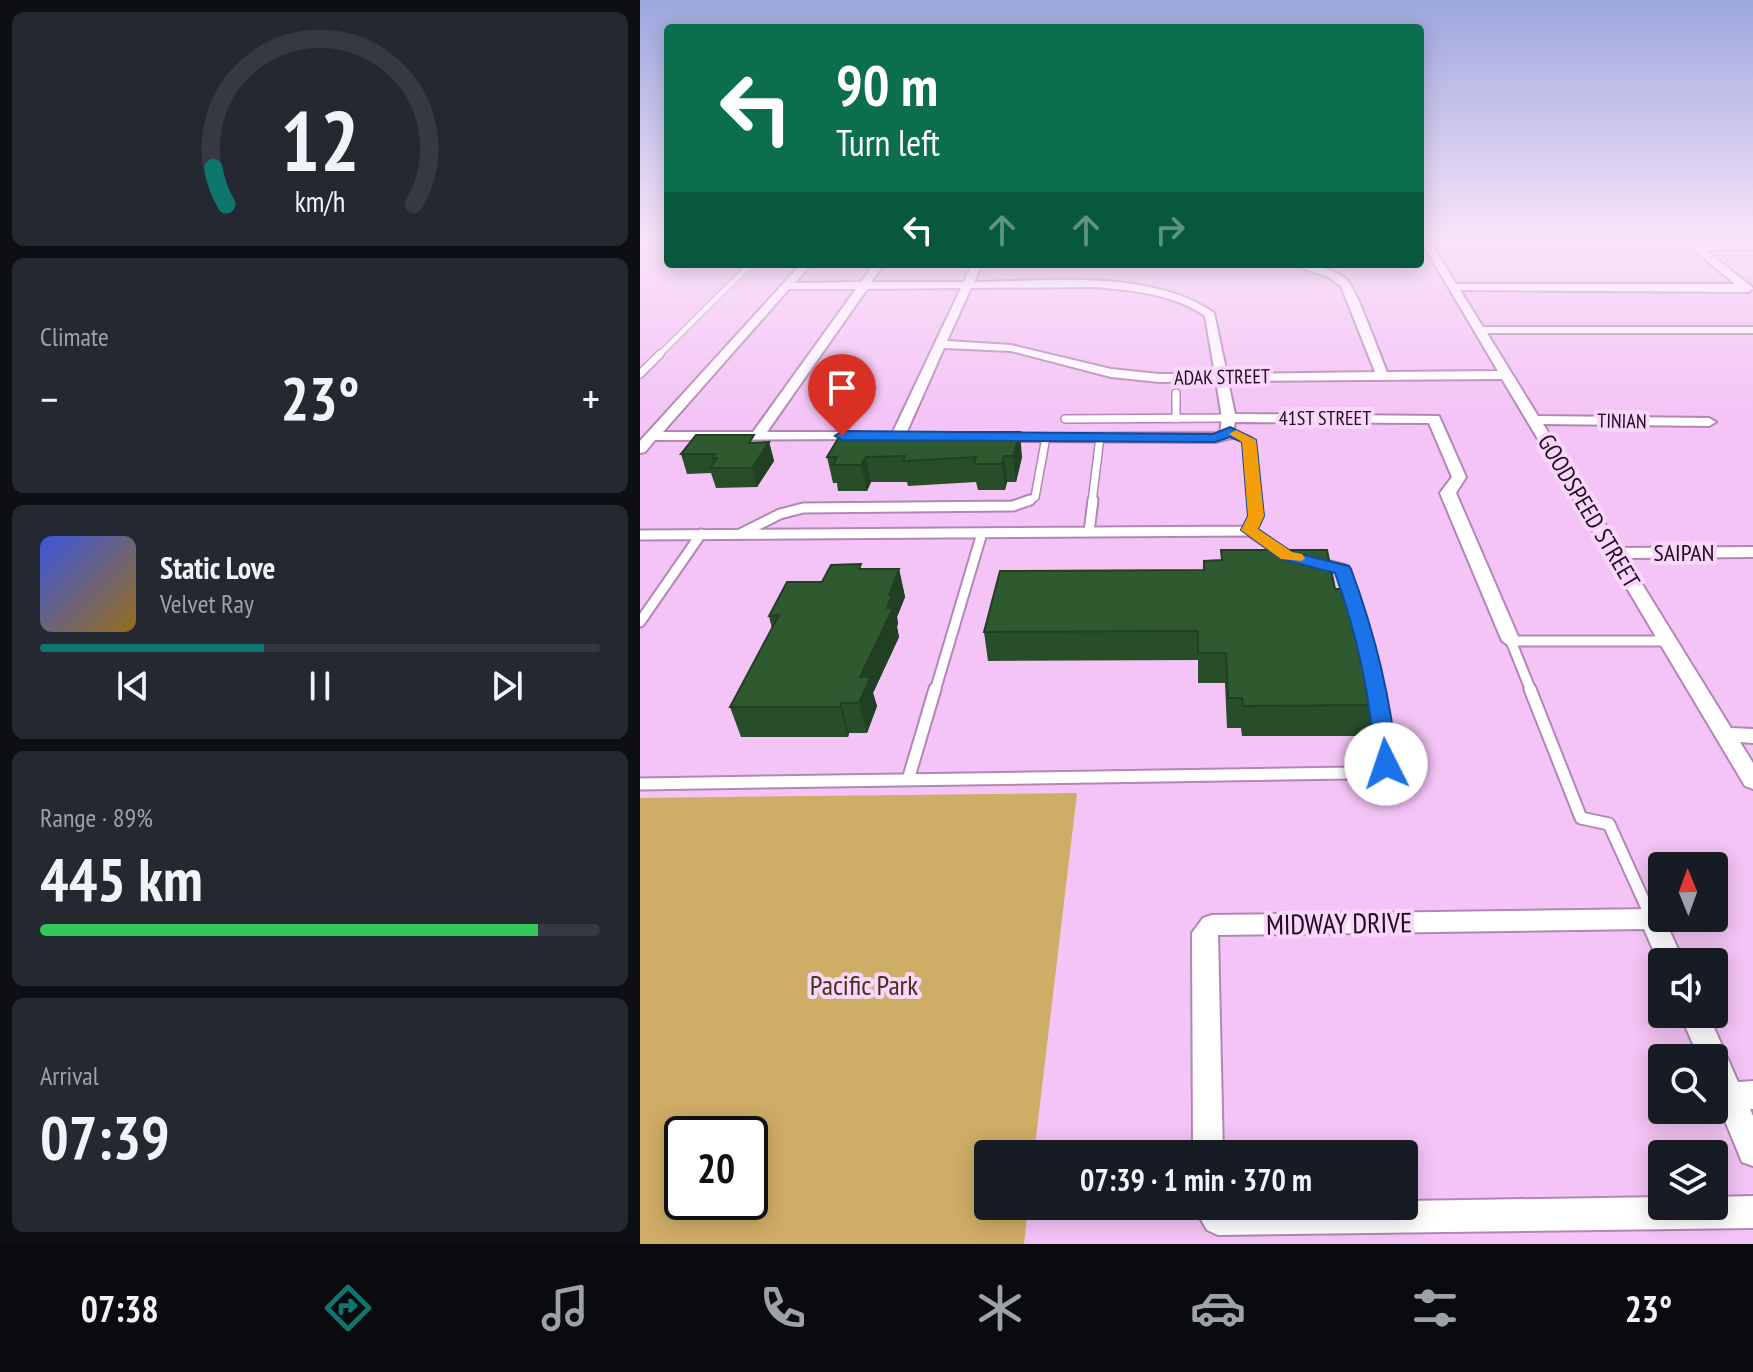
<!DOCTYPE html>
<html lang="en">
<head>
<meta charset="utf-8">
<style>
  body { margin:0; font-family:"PT Sans Narrow",sans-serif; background:#242831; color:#f1f3f6; height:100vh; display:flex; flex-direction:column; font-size:30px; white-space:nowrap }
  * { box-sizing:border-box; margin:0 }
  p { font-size:26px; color:#9ea1a6 }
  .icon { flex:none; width:44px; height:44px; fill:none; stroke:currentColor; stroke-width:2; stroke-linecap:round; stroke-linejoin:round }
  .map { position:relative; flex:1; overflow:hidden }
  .sheet { display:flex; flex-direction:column; gap:12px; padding:12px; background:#0d0f14; width:640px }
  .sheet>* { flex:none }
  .banner { position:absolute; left:24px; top:24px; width:760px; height:244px; border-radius:8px; box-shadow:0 4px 20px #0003; background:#0b6e4f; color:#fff; overflow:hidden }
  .needle { width:52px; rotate:359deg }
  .tools { position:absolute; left:1008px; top:852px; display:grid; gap:16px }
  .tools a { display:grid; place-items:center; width:80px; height:80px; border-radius:8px; background:#171b24; box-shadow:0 4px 20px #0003; font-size:40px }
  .speed { position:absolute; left:24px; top:1116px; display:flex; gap:16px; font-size:40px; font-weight:700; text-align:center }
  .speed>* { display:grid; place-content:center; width:104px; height:104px; border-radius:50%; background:#171b24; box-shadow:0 4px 20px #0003; line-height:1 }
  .speed .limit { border:4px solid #111; border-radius:12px; background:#fff; color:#111 }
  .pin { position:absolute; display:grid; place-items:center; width:68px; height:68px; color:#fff; margin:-82px -34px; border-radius:50% 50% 50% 0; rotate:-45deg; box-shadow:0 0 8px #0007 }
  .pin .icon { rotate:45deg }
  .me { position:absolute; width:88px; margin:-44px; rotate:356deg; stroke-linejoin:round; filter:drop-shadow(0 0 6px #0008) }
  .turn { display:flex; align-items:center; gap:28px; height:168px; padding:0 40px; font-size:36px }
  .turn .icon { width:104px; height:104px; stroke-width:2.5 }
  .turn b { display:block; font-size:56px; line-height:68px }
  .lanes { display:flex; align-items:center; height:76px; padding:0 40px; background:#0003; justify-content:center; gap:40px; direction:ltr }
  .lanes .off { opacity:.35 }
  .big { font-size:60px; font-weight:700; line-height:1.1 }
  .sheet .widget { flex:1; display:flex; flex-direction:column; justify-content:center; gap:12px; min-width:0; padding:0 28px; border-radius:12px; background:#242831 }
  .sheet .dial { align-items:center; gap:0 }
  .dial svg { height:208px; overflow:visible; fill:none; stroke:#363941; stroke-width:7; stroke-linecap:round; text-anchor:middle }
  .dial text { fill:#f1f3f6; stroke:none }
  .song { display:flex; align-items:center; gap:24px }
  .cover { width:96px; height:96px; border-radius:12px; background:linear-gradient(135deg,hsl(230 70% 55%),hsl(40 70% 35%)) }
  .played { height:8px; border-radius:4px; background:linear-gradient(90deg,#0f766e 40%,#363941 40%) }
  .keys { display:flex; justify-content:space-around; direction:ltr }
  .heat { display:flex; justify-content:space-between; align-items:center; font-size:44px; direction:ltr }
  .charge { height:12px; border-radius:6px; background:linear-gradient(90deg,#34c759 89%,#363941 0) }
  .trip { position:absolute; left:334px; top:1140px; width:444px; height:80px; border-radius:8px; background:#171b24; box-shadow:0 4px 20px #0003; font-weight:700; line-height:80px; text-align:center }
  .tab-bar { display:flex; height:128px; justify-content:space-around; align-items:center; background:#090b0e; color:#9ea1a6 }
  .tab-bar .icon { width:56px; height:56px }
  .tab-bar .on { color:#0f766e }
  .tab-bar b { font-size:36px; color:#f1f3f6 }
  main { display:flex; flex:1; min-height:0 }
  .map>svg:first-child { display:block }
  .green { fill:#cead66; fill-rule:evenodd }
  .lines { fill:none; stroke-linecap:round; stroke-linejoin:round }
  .lane-far3-casing { stroke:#b286b5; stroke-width:7 }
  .lane-far2-casing { stroke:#b286b5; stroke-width:10 }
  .lane-far1-casing { stroke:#b286b5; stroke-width:13 }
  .lane-casing { stroke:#b286b5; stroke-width:15 }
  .street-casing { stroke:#b286b5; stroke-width:4 }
  .lane-far3 { stroke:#fff; stroke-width:5 }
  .lane-far2 { stroke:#fff; stroke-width:7 }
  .lane-far1 { stroke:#fff; stroke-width:9 }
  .lane { stroke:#fff; stroke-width:11 }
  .street { fill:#fff; fill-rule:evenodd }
  .wall { fill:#284d29 }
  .shaded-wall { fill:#213f22 }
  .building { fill:#2f5a30; stroke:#213f22; stroke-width:2 }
  .route { fill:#1a73e8; stroke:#114b97; stroke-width:2 }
  .slow { fill:#f59e0b }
  .labels { text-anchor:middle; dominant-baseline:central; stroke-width:8; stroke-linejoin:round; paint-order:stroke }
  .far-street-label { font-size:20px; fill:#1e0d1f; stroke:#fad5fc }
  .street-label { font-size:24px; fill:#1e0d1f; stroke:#fad5fc }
  .near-street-label { font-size:28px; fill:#1e0d1f; stroke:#fad5fc }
  .near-park-label { font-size:28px; fill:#423414; stroke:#fad5fc }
</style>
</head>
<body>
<main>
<section class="sheet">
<div class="widget dial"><svg viewBox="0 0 100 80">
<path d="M14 69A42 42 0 1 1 86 69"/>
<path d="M14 69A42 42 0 0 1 9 55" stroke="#0f766e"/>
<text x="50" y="56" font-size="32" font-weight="700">12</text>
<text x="50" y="72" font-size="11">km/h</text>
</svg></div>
<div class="widget"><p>Climate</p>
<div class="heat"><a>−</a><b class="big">23°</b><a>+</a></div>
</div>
<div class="widget">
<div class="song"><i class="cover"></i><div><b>Static Love</b><p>Velvet Ray</p></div></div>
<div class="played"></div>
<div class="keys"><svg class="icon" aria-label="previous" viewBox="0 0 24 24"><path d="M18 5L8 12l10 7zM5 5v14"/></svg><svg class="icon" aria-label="pause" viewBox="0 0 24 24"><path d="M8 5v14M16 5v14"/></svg><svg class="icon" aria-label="next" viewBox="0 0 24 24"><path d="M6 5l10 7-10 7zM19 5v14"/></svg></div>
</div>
<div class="widget"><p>Range · 89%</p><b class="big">445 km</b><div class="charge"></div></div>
<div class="widget"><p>Arrival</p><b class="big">07:39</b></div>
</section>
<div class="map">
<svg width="1113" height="1244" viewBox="0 0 1113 1244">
  <rect width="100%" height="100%" fill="#f3c4f5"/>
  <path class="green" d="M437,793L394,1154H348V1206H388L384,1244H0V798ZM42,1134H110V1202H42Z"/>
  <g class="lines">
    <g class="lane-far3-casing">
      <path id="lane-far3" d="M18,356L111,264"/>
    </g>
    <g class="lane-far2-casing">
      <path id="lane-far2" d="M0,374L20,354
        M536,393V419
        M425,419L589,418
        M590,432L609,440L615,502
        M388,502L395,497L406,437
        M452,502L460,437"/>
    </g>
    <g class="lane-far1-casing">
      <path id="lane-far1" d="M609,530L648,556
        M449,532L453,500
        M102,533L140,514L163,508L373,506L390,500
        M0,535L609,531L616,516L615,500
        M682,564L703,569L727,653
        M0,622L61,534
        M730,668L736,691
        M295,691L342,533
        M891,691L871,641H1028"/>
    </g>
    <g class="lane-casing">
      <path id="lane" d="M890,689L941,818L969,824L1012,919
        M268,780L295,689
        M0,784L710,773L746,764L743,719L735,689"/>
    </g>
    <g class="street-casing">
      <path id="street" d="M781,241H790L816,284H1095L1054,250L1066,243H1113V249L1065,250L1112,287L1113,289L1108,292L820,290L843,327H1113V333H847L898,416L1069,418L1076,422L1069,426L903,424L980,548L1113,547V557L986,558L1091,728L1113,729V743L1100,742L1113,763V789L1105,786L862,379L588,381L595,414L799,416L826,477L816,493L880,641L871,647L862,641L800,493L812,477L789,423L595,422L592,438L575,442L359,441L354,440V434L580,433L582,418L576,381L519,382L471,377L371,351L304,348L265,436L263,439H253L251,436L321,288L227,289L127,432H221L228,436L226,439L15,440L5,452L0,453V441L161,264H171L155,283L221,282L234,264H244L231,282H324L332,264H342L334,282C406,281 512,269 574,313L587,374L735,372L701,286L687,276L649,264C668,264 693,267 708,281C717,291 740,355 747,372L858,371ZM454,287C491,290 534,294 565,316L575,374H519L471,369L371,345L307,341L331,288ZM149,289H216L113,432H23Z
        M1012,909L1021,912L1044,962H1022V970L1004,929L578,935L583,1154H553L552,933L563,918L572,915Z
        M1040,1014H1068L1098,1082L1113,1081V1109H1110L1113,1116V1166L1102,1162L1074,1094V1058H1059Z
        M1113,1196V1228L578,1235L567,1230L553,1206H764V1201L1022,1197V1206H1074V1197Z"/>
    </g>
    <use href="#lane-far3" class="lane-far3"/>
    <use href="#lane-far2" class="lane-far2"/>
    <use href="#lane-far1" class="lane-far1"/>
    <use href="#lane" class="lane"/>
    <use href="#street" class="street"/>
  </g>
  <path class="wall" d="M116,442H129L134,461L117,487L76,488L71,473L47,474L41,454Z
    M187,457H382L376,482H367L365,490H338L336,482L268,486L267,482H231L227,491H198L197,483H193Z
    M222,569H259L265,597L257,617L258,623L257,627L259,637L233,693L237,706L227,733H209L208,737H101L90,707L132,629L129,616L182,582Z
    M695,589L717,609L715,629L718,644L736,697L732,727H730L728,736H602L601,728H587L585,683H558V660L348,661L344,632Z"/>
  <path class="shaded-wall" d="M380,432L382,457L376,482L373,456Z
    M129,442L134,461L117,487L112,468Z
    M364,456L367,482L365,490L362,464Z
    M226,457L231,482L227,491L221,465Z
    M259,569L265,597L257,617L258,623L257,627L259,637L233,693L237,706L227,733L219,703L220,677L247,608L249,595Z
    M201,703L209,733L208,737L200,707Z"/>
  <path class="building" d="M202,432H380L373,456H364L362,464H334L336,457L263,461L265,456L226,457L221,465H193L197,457H187Z
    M56,435H114L109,443L129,442L112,468H70L77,458H72L75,454H41Z
    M581,550H687L695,589H711L717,609H711L718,644H727L736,697H731L732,705L603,706L602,698H588L586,653H558V631L344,632L360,571L564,570V561L582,560Z
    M221,564L219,569H259L249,595H252L247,608H253L220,677H230L219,703H201L200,707H90L139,615L129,616L147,582H182L191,565Z"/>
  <linearGradient id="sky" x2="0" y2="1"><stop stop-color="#9ba7dd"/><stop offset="0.58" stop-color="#fae4fa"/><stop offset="1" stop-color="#fae4fa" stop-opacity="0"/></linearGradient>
  <rect width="1113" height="415" fill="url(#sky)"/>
  <path class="route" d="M590,427L616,440L624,516L618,529L652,552L709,566L711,569C734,631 751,698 757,764L753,769H738L735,764C731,699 717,634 695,573L641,559L601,530L608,516L602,442L590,437L575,442L202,440L195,436L202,431L573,434Z"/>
  <path class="slow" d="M596,430L616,440L624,516L618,529L652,552L662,554L665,558L662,561L641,559L601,530L608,516L602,442L589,434Z"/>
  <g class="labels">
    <g class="far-street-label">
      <text transform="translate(582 377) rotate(-1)">ADAK STREET</text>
      <text x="685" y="418">41ST STREET</text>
      <text transform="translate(982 421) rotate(1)">TINIAN</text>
    </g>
    <g class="street-label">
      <text transform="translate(949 511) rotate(59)">GOODSPEED STREET</text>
      <text x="1044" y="552">SAIPAN</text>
    </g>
    <g class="near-street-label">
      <text transform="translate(699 923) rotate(-1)">MIDWAY DRIVE</text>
    </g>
    <g class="near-park-label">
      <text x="224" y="984">Pacific Park</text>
    </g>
  </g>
</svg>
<div class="tools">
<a><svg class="needle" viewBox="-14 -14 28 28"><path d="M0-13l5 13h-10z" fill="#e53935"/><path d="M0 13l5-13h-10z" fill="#9ea1a6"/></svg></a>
<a><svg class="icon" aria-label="sound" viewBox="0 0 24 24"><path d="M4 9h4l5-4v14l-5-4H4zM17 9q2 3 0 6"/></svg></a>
<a><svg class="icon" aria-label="search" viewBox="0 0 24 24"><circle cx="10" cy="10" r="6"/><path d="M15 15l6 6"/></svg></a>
<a><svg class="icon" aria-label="layers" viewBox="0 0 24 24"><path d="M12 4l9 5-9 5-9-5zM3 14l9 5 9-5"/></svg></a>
</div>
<div class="speed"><div class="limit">20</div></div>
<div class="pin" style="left:202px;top:436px;background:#d93025"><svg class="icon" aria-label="arrive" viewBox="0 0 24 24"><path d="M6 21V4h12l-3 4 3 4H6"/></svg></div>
<svg class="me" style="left:746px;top:764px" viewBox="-20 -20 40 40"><circle r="19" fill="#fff"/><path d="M0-13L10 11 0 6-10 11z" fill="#1a73e8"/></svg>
<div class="trip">07:39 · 1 min · 370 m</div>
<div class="banner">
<div class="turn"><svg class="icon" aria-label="left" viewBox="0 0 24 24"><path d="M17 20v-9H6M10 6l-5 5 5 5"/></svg><div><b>90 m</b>Turn left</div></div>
<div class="lanes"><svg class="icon" aria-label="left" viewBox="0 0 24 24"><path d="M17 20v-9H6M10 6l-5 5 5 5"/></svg><svg class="icon off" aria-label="ahead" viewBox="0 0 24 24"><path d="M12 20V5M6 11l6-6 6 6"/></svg><svg class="icon off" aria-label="ahead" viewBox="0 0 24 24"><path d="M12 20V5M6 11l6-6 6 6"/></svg><svg class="icon off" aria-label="right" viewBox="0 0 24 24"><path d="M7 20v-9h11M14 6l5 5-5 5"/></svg></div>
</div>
</div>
</main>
<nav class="tab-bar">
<b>07:38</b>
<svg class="icon on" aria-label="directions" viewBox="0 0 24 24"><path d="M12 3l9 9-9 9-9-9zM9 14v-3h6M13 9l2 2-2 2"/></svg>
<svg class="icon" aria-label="music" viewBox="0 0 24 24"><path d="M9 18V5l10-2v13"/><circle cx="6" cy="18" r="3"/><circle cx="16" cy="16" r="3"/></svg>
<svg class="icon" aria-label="phone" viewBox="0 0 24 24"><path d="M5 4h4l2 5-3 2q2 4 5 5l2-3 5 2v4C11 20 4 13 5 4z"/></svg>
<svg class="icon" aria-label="climate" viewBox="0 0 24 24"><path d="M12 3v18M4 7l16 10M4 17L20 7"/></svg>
<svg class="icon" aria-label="car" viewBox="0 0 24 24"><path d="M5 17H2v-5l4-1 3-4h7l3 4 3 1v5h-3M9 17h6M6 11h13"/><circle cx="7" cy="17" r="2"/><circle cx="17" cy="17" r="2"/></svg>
<svg class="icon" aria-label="filters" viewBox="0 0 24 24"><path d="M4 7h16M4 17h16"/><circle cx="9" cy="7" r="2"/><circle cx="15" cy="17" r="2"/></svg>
<b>23°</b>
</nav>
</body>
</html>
